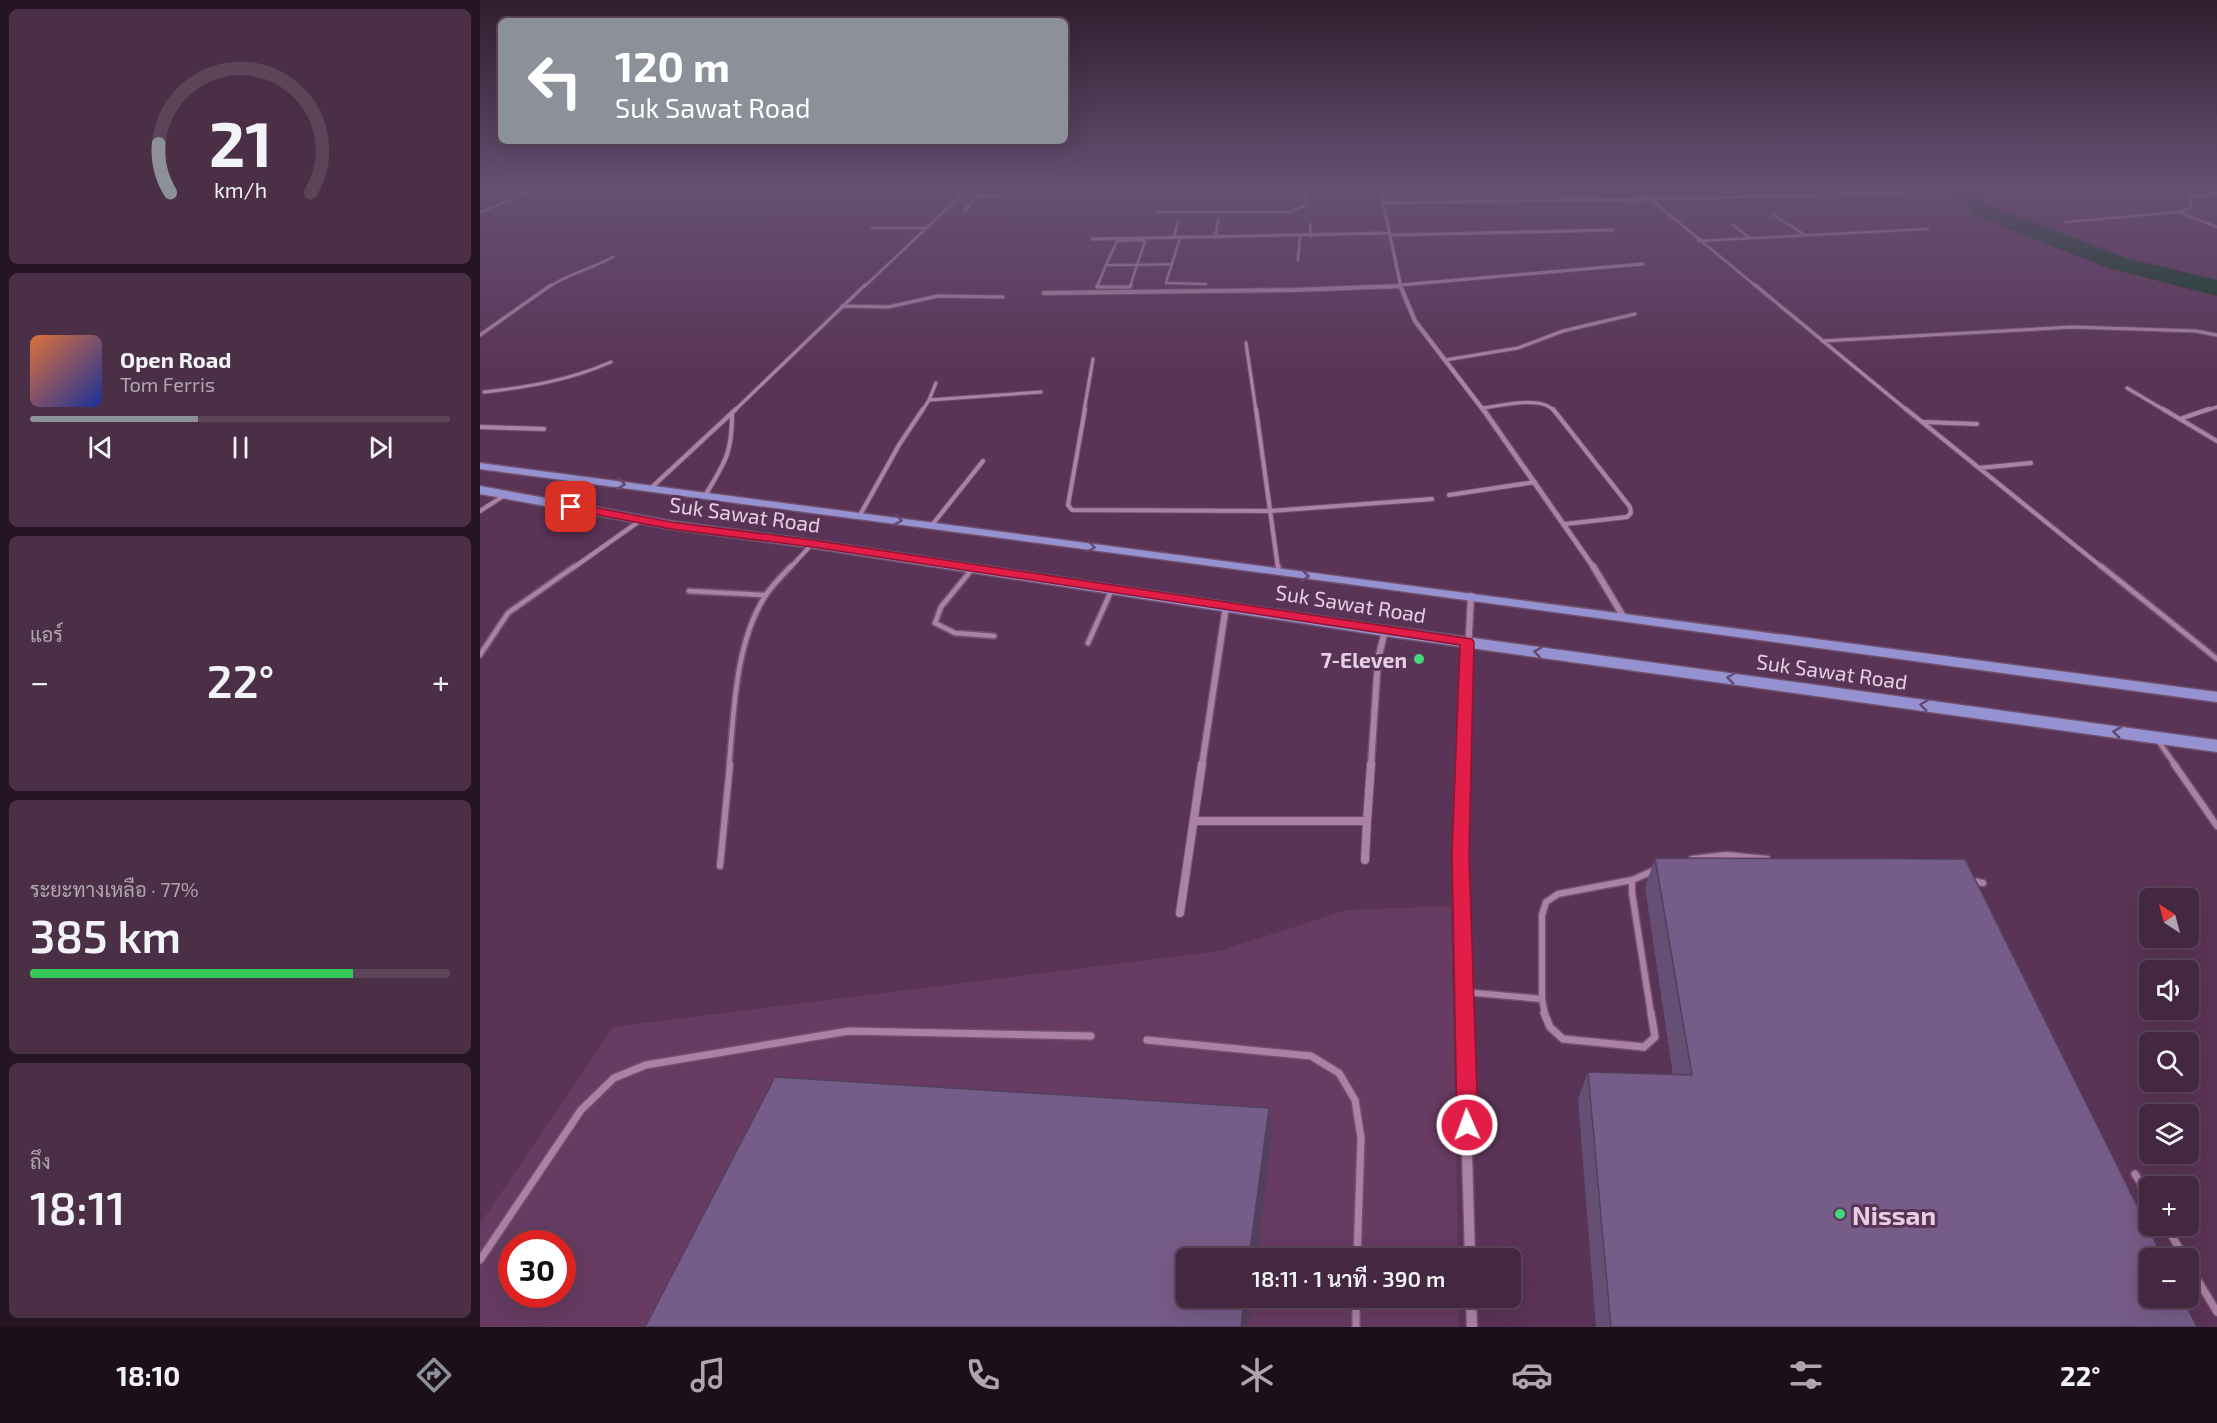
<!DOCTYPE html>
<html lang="th">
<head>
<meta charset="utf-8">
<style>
  body { margin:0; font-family:"Exo 2",Sarabun,sans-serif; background:#4b2f47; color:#f1f3f6; height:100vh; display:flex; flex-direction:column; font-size:22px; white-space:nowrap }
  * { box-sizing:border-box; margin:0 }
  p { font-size:20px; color:#afa5b1 }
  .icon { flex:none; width:33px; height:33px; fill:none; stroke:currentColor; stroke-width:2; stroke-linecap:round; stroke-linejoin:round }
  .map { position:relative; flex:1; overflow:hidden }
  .panel { display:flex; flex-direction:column; gap:9px; padding:9px; background:#251523; width:480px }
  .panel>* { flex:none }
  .banner { position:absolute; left:18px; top:18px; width:570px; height:126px; border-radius:9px; box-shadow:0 6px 24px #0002,0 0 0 2px #5c4459; background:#8c9099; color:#fff; overflow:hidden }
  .needle { width:39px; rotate:324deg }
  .buttons { position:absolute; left:1659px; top:888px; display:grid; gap:12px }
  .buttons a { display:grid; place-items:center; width:60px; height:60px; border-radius:9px; background:#442740; box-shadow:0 6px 24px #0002,0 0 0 2px #5c4459; font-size:30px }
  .speed { position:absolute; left:18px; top:1230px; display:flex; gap:12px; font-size:30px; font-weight:700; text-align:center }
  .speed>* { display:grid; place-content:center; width:78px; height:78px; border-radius:50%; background:#442740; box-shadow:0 6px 24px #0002,0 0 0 2px #5c4459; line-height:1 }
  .speed .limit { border:9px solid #d22; background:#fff; color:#111 }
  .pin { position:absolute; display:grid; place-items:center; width:51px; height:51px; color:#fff; margin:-26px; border-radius:12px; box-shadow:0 3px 9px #0006 }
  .me { position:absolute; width:66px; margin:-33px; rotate:358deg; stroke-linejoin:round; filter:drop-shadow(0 0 4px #0008) }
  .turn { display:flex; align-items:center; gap:21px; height:126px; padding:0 18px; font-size:27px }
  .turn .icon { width:78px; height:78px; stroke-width:2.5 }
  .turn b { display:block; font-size:42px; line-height:51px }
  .big { font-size:45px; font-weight:600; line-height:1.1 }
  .panel .widget { flex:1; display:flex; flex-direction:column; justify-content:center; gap:9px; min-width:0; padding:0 21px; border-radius:9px; background:#4b2f47 }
  .panel .dial { align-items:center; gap:0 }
  .dial svg { height:156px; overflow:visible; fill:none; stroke:#5c4459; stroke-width:7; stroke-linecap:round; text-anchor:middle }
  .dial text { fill:#f1f3f6; stroke:none }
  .song { display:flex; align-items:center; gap:18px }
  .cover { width:72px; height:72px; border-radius:9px; background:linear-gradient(135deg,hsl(20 70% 55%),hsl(230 70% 35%)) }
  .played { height:6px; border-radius:3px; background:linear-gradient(90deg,#8c9099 40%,#5c4459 40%) }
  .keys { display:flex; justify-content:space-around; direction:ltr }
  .heat { display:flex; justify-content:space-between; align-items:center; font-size:33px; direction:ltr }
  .charge { height:9px; border-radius:4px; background:linear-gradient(90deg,#34c759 77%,#5c4459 0) }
  .trip { position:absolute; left:696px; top:1248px; width:345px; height:60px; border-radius:9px; background:#442740; box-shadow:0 6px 24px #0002,0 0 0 2px #5c4459; font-weight:600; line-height:60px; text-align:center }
  .tab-bar { display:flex; height:96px; justify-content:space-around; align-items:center; background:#1b101a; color:#afa5b1 }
  .tab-bar .icon { width:42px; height:42px }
  .tab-bar .current { color:#8c9099 }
  .tab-bar b { font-size:27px; color:#f1f3f6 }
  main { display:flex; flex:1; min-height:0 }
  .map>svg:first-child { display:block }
  .built { fill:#673b62; fill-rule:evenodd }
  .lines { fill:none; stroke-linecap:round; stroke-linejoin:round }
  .river { fill:#0f3a1e; fill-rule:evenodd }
  .lane-far5-casing { stroke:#70516d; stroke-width:4 }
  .lane-far4-casing { stroke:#70516d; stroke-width:5 }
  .lane-far3-casing { stroke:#70516d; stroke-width:6 }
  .lane-far2-casing { stroke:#70516d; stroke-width:8 }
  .lane-far1-casing { stroke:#70516d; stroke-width:9 }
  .lane-casing { stroke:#70516d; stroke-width:10 }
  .street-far5-casing { stroke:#70516d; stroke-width:4.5 }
  .street-far4-casing { stroke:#70516d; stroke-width:6 }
  .street-far3-casing { stroke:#70516d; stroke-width:7 }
  .street-far2-casing { stroke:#70516d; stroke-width:9 }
  .street-far1-casing { stroke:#70516d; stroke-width:10 }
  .street-casing { stroke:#70516d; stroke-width:13 }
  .primary-casing { stroke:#70516d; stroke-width:3 }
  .lane-far5 { stroke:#ac81a6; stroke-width:2 }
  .lane-far4 { stroke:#ac81a6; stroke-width:3 }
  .lane-far3 { stroke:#ac81a6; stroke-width:4 }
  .lane-far2 { stroke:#ac81a6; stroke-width:4.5 }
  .lane-far1 { stroke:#ac81a6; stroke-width:6 }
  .lane { stroke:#ac81a6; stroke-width:7 }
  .street-far5 { stroke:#ac81a6; stroke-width:3 }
  .street-far4 { stroke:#ac81a6; stroke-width:4 }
  .street-far3 { stroke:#ac81a6; stroke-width:4.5 }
  .street-far2 { stroke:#ac81a6; stroke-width:6 }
  .street-far1 { stroke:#ac81a6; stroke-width:8 }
  .street { stroke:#ac81a6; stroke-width:10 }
  .primary { fill:#9692d2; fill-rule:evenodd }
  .wall { fill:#654f75 }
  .shaded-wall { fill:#53405f }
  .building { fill:#765c88; stroke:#53405f; stroke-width:1.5 }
  .oneway { stroke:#66476f }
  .route { fill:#e11d48; stroke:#92132f; stroke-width:1.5 }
  .poi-dot { fill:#46d77a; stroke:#5a3456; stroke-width:2 }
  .labels { text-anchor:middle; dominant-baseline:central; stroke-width:6; stroke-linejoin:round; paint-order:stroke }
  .street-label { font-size:21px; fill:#e6cfe2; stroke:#5a3456 }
  .poi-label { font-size:21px; font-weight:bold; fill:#e6cfe2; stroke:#5a3456; text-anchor:end }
  .near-poi-label { font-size:26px; font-weight:bold; fill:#e6cfe2; stroke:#5a3456; text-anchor:start }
</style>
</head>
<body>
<main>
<section class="panel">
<div class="widget dial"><svg viewBox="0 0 100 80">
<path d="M14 69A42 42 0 1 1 86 69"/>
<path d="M14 69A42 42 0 0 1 8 44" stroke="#8c9099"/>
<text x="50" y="56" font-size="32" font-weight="700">21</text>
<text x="50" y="72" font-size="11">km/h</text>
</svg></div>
<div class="widget">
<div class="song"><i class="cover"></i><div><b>Open Road</b><p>Tom Ferris</p></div></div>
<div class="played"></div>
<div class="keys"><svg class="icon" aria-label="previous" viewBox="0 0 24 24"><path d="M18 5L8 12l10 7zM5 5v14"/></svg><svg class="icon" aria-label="pause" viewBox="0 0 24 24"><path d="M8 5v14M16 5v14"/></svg><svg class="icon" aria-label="next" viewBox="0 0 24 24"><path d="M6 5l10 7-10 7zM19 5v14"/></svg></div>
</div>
<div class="widget"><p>แอร์</p>
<div class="heat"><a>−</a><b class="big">22°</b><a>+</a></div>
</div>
<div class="widget"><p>ระยะทางเหลือ · 77%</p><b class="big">385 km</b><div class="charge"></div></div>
<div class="widget"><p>ถึง</p><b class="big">18:11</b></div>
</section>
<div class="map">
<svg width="1737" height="1327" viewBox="0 0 1737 1327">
  <rect width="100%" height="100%" fill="#5a3456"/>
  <path class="built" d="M971,906L978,1258H706V1298H978L979,1327H0V1224L133,1027L739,951L867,910ZM32,1244H82V1294H32Z"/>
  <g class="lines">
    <path class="river" d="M1468,187H1491L1509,205L1646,258L1737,280V296L1628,268L1493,215Z"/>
    <g class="lane-far5-casing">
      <path id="lane-far5" d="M899,187L903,203
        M1156,187L1277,287
        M486,190L503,191
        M555,192L602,187
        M498,196L519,195
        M1171,199L1424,193
        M484,211L506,187
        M0,212L62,187
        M676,212H811L826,205V187
        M1698,212L1711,208L1710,197L1737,194
        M1294,215L1325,235
        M1586,222L1698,212L1737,227
        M830,224L831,236
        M1253,225L1270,238
        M392,228H446
        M694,238L698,222
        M700,238L686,283L726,284
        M735,238L738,220
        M1218,241L1448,229
        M818,260L820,236
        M626,265L637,241L662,240L665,242L657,265
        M626,265H657
        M657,265L692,264
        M69,287C89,273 112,269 133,257
        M384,287L490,187
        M617,287L626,265
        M650,287L657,265"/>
    </g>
    <g class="lane-far4-casing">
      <path id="lane-far4" d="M618,285L617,287H650L651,285
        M1275,285L1428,411
        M362,306L408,307L458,296L523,297
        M0,335L71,285
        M1342,341L1593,327L1716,331L1737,335
        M766,343L776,411
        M965,360L1038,348L1083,331L1155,314
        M1647,388L1686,411
        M4,392C49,387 90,380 131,362
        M449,400L456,383
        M1002,408C1020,406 1062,395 1074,411
        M254,411L385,285
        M442,411L449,400L561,392
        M604,411L613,359
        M1725,411L1737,407"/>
    </g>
    <g class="lane-far3-casing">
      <path id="lane-far3" d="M605,409L588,505L592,510L790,511L952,499
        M776,409L798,568
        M1073,409L1150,507L1151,513L1147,517L1085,524
        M1426,409L1623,568
        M1683,409L1737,441
        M1700,419L1729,409
        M1443,422L1497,424
        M0,427L64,429
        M1499,468L1551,463
        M171,488L256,409
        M226,494C245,462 252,453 252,415
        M969,495L1055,482
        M0,511L25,495
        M380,515L419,445L443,409
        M452,525L503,461
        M93,568L161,520
        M310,568L331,545"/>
    </g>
    <g class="lane-far2-casing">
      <path id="lane-far2" d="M798,566L799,572
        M1621,566L1737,659
        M493,568L461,607L455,623L475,633L514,636
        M209,591L285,595
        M608,643L632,589
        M0,655L28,613L95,566
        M1677,739L1695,765
        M249,765C254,712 255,645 284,598C291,586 302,576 311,566"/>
    </g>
    <g class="lane-far1-casing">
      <path id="lane-far1" d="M1694,764L1737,826
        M1212,859L1246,855L1287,859
        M240,866L250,764
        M1493,881L1503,883
        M984,992L1062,999L1065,1014
        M1062,999V915L1066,902L1078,894L1152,880
        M1171,1014L1152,893V880L1175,870"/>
    </g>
    <g class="lane-casing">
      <path id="lane" d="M1064,1013L1070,1027L1083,1039L1164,1047L1175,1037L1171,1013
        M667,1040L831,1056L859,1073L875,1100L881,1138L877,1258
        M1655,1174L1670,1198
        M1686,1226L1705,1258
        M0,1260L101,1110L134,1078L166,1065L369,1031L611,1036
        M1708,1264L1737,1312
        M876,1298V1327"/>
    </g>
    <g class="street-far5-casing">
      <path id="street-far5" d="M910,235L1133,230
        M612,239L910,233
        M920,285L1163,264
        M905,287L920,286
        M921,287L903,203L1171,199"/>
    </g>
    <g class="street-far4-casing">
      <path id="street-far4" d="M920,285L935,321L1004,411
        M564,293L813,290L920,286"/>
    </g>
    <g class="street-far3-casing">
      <path id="street-far3" d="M1003,409L1114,568"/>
    </g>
    <g class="street-far2-casing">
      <path id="street-far2" d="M1113,566L1143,616
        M722,765L746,606
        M891,765L898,659L905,631
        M982,765L991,596"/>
    </g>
    <g class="street-far1-casing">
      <path id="street-far1" d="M982,764L983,1014
        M715,821H887L891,764
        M885,860L887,821
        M700,913L722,764"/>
    </g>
    <g class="street-casing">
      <path id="street" d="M983,1013L990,1258
        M991,1298L992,1327"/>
    </g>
    <g class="primary-casing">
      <path id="primary" d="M0,463L1737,692V702L868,584L0,469Z
        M0,486L191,521L332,540L905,626L1737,740V752L905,636L332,548L191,529L0,494Z"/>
    </g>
    <use href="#lane-far5" class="lane-far5"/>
    <use href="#lane-far4" class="lane-far4"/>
    <use href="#lane-far3" class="lane-far3"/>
    <use href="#lane-far2" class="lane-far2"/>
    <use href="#lane-far1" class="lane-far1"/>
    <use href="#lane" class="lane"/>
    <use href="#street-far5" class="street-far5"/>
    <use href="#street-far4" class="street-far4"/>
    <use href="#street-far3" class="street-far3"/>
    <use href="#street-far2" class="street-far2"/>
    <use href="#street-far1" class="street-far1"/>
    <use href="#street" class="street"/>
    <use href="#primary" class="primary"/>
  </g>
  <path class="wall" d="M1175,858L1717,1327H1116L1098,1099L1108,1072L1193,1075L1165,887Z"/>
  <path class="shaded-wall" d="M789,1108L792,1134L777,1258H769Z
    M764,1298H772L768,1327H761Z"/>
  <path class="building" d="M1175,858L1485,859L1683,1258H1670V1298H1702L1717,1327H1131L1108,1072L1212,1075Z
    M295,1077L789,1108L769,1258H706V1298H764L761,1327H165Z"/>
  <defs><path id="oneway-chevron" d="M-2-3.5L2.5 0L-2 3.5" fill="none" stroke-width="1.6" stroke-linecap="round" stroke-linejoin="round" transform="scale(1.5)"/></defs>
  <g class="oneway">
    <use href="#oneway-chevron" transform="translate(141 484) rotate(7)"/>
    <use href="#oneway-chevron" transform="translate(418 520) rotate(8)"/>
    <use href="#oneway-chevron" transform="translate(611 547) rotate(8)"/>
    <use href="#oneway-chevron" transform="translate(825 576) rotate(7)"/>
    <use href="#oneway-chevron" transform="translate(1058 652) rotate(-172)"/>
    <use href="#oneway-chevron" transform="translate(1251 678) rotate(-172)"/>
    <use href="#oneway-chevron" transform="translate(1444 705) rotate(-172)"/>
    <use href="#oneway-chevron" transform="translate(1637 732) rotate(-172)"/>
  </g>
  <linearGradient id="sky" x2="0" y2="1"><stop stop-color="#321d2f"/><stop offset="0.5" stop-color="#655073"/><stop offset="1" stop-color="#655073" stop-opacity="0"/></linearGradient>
  <rect width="1737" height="373" fill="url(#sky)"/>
  <path class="route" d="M91,503L191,522L332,540L992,639L994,642L989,854L998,1125L995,1132L987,1136L980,1132L977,1125L972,854L980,645L332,547L191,529L87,509V504Z"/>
  <g class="poi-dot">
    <circle cx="939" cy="659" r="6"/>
    <circle cx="1360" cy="1214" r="6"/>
  </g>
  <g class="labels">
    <g class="street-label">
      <text transform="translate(265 514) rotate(8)">Suk Sawat Road</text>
      <text transform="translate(871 603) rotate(9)">Suk Sawat Road</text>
      <text transform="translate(1352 671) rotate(8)">Suk Sawat Road</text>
    </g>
    <g class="poi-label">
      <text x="927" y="659">7-Eleven</text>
    </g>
    <g class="near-poi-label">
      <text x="1372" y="1214">Nissan</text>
    </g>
  </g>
</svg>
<div class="buttons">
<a><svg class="needle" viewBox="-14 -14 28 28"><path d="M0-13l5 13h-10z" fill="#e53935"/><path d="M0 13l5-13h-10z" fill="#afa5b1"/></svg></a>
<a><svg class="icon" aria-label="sound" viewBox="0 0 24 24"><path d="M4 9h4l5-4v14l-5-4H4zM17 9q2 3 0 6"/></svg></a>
<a><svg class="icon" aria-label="search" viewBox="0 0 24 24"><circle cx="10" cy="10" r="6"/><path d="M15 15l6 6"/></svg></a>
<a><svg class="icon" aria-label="layers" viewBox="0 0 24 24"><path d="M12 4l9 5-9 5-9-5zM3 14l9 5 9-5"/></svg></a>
<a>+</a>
<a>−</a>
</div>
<div class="speed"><div class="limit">30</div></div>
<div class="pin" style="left:91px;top:507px;background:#d93025"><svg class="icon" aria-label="arrive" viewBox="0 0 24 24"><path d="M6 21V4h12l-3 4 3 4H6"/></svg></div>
<svg class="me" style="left:987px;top:1125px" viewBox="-20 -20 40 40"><circle r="17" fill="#e11d48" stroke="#fff" stroke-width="3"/><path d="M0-11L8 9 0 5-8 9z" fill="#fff"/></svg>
<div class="trip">18:11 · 1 นาที · 390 m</div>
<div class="banner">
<div class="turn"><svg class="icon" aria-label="left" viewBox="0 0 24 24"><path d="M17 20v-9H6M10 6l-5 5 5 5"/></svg><div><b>120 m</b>Suk Sawat Road</div></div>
</div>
</div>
</main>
<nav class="tab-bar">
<b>18:10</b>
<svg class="icon current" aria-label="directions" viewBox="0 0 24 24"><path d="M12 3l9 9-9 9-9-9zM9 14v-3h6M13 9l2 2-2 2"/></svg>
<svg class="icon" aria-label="music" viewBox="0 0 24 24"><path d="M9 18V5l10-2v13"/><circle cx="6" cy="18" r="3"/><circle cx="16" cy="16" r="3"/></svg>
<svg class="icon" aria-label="phone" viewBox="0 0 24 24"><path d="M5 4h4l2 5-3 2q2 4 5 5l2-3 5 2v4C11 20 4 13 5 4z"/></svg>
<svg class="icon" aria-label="climate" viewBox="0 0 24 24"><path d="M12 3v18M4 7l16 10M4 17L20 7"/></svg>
<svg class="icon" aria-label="car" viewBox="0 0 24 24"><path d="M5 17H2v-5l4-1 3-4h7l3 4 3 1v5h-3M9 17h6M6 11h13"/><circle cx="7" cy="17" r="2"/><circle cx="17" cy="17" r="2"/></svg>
<svg class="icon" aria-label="filters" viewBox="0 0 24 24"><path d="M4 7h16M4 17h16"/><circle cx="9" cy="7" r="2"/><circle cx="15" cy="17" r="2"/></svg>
<b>22°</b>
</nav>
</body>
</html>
